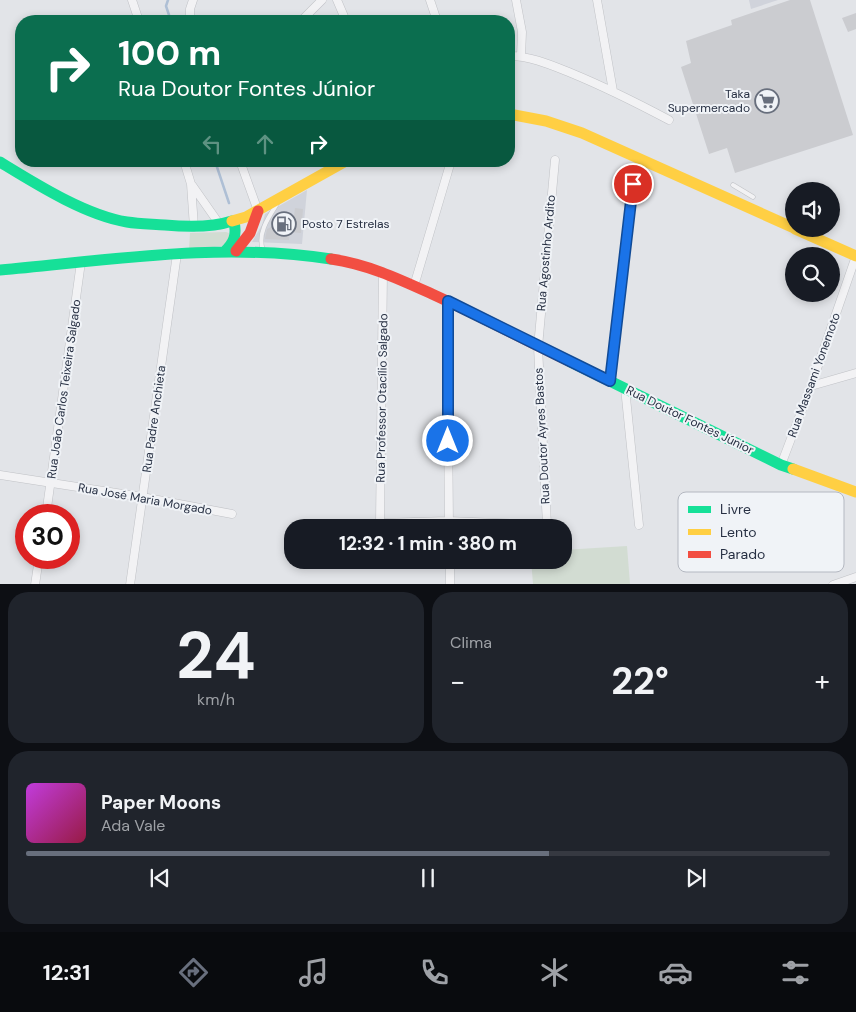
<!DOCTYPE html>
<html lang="pt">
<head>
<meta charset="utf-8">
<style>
  body { margin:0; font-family:"DM Sans",sans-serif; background:#20242c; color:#f1f3f6; height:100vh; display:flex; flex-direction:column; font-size:19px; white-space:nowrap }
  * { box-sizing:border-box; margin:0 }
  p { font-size:16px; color:#9ea1a6 }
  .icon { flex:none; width:28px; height:28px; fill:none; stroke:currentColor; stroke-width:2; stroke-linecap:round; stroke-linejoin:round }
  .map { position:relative; height:584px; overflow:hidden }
  .details { display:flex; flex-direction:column; gap:8px; padding:8px; background:#0d0f14; flex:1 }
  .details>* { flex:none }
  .hud { position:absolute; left:15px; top:15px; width:500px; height:152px; border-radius:20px; box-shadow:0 2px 8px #0003; background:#0b6e4f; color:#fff; overflow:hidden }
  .controls { position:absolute; left:785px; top:182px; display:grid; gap:10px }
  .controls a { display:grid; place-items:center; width:55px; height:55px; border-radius:50%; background:#171b24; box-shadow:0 2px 8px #0003; font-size:25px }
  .speed { position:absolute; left:15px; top:504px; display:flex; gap:10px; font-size:25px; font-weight:700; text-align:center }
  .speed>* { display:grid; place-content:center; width:65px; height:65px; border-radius:50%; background:#171b24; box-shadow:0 2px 8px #0003; line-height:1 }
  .speed .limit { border:8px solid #d22; background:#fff; color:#111 }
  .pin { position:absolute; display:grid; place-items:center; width:42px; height:42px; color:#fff; margin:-21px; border:2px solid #fff; border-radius:50%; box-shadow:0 1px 5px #0007 }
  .me { position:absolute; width:55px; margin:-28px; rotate:0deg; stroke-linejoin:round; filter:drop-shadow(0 0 4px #0008) }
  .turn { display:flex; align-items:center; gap:18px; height:105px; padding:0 20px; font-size:22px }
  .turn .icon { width:65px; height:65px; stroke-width:2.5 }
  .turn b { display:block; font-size:35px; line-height:42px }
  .lanes { display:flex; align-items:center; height:48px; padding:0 20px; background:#0003; justify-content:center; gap:25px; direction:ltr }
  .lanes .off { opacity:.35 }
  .big { font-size:38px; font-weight:700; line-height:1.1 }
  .details .card { flex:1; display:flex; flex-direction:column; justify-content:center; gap:8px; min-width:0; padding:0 18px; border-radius:20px; background:#20242c }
  .details .dial { align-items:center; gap:0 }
  .dial b { font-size:65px; line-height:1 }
  .song { display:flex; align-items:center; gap:15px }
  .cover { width:60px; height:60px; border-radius:8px; background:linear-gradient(135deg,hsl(290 70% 55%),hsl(340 70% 35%)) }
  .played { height:5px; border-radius:2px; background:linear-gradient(90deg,#686f7d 65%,#363941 65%) }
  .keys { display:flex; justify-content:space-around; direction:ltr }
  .heat { display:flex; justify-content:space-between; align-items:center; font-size:28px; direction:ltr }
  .details .tiles { flex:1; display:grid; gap:8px; grid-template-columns:1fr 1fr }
  .card:last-child { grid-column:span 2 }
  .trip { position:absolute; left:284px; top:519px; width:288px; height:50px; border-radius:20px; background:#171b24; box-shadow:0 2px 8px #0003; font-weight:700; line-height:50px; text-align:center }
  .tab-bar { display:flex; height:80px; justify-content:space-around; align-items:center; background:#090b0e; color:#9ea1a6 }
  .tab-bar .icon { width:35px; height:35px }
  .tab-bar .selected { color:#686f7d }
  .tab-bar b { font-size:22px; color:#f1f3f6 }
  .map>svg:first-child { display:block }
  .built { fill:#d0d3db }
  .green { fill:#d2dcd2 }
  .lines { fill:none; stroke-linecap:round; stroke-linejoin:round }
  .stream { stroke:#aebfd5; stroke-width:2.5 }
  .building { fill:#cbccd0 }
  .lane-casing { stroke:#c0c2c6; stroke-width:5 }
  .street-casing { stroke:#c0c2c6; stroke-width:9 }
  .lane { stroke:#f2f2f4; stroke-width:4 }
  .street { stroke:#f2f2f4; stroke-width:8 }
  .fast { stroke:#16e098; stroke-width:11 }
  .slow { stroke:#ffcf43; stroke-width:11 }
  .jam { stroke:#f24e42; stroke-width:11 }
  .route-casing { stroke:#114b97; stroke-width:12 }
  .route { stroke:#1a73e8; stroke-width:9 }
  .labels { text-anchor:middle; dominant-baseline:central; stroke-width:4; stroke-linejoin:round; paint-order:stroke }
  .poi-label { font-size:12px; fill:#273043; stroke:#f0f3f7; text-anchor:end }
  .street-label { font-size:12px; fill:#273043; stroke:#f0f3f7 }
  .key { fill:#f0f3f7; stroke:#b4b8c1; stroke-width:1 }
  .key-label { font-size:14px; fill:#273043 }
</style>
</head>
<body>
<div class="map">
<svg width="856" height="585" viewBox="0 0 856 585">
  <rect width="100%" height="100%" fill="#e2e4e8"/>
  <path class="built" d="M749,0H778L751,9Z
    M307,190L302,244L252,242L262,225L265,214Z"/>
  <path class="green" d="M226,232L229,233L231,237L224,246L189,249L190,233Z
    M627,546L630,584H533L531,560H562L563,550Z"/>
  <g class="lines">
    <path class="stream" d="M168,0L166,6L171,21
      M215,161L229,203"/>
  </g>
  <path class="building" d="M790,0H810L853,135L735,173L727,148L709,154L681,67L691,63L686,41L732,25L731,20Z
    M856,13V29L848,32L842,18Z
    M295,208L303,209L301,233L290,232L289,240L265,239L267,229L294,216Z"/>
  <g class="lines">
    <g class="lane-casing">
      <path id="lane" d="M733,185L753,197
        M263,250C257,234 268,218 277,204"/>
    </g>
    <g class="street-casing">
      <path id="street" d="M132,0L139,21
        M337,0L346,21
        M430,0L437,21
        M516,0L522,32L521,56
        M597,0L613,91
        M190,21V9L193,0
        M301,21L322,0
        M509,56C531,56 551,65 571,73C605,87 637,103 669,120
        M184,161L191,184L194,227
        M240,161L258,211
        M192,185L220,225
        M383,272L380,523L448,521L547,525L538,347L555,160
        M414,286L451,161
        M447,301L449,528
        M610,381L633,184
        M811,386L856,373
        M625,388L639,525
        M781,465L811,386L856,256
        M0,475L142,497L232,514
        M46,515L81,262
        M450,560V585
        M35,585L39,558
        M130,585L177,254
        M833,585L856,577"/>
    </g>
    <use href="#lane" class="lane"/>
    <use href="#street" class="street"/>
    <path class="fast" d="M0,162C36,184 85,215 127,222C139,224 152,224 165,225C187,227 211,228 232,221
      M224,252C234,243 237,235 234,222
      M0,270C110,260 221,242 331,259
      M569,361L781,465L793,469"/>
    <path class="slow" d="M509,114L546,121L582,133L794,228
      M232,221L246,217L346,161
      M795,229L856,256
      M793,469L856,492"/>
    <path class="jam" d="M236,251L250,233L258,211
      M331,259C367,264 399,279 432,294C478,315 523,339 569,361"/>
  </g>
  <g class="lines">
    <g class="route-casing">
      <path id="route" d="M448,441V301L610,381L633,184"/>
    </g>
    <use href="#route" class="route"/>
  </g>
  <defs>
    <g id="supermarket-ring" transform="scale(1.25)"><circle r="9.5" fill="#f0f3f7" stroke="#686f7d" stroke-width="1.5"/><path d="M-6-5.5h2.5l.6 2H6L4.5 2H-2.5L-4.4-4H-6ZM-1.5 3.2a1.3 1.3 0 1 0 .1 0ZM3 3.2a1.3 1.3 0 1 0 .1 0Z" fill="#686f7d"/></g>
    <g id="fuel-ring" transform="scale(1.25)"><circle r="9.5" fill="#f0f3f7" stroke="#686f7d" stroke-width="1.5"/><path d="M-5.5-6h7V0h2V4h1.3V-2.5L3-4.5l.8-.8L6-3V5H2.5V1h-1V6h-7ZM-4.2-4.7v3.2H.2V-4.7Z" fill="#686f7d"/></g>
  </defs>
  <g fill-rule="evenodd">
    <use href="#supermarket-ring" x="767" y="101"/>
    <use href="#fuel-ring" x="284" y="224"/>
  </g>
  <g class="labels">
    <g class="poi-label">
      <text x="750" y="94">Taka<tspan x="750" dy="14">Supermercado</tspan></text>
      <text x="302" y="224" text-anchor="start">Posto 7 Estrelas</text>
    </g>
    <g class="street-label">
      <text transform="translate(546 253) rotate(-85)">Rua Agostinho Ardito</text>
      <text transform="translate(814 375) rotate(-70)">Rua Massami Yonemoto</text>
      <text transform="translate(64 389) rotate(-82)">Rua João Carlos Teixeira Salgado</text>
      <text transform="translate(382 398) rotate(-89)">Rua Professor Otacílio Salgado</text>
      <text transform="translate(154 419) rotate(-82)">Rua Padre Anchieta</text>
      <text transform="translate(690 420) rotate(26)">Rua Doutor Fontes Júnior</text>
      <text transform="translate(542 436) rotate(-93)">Rua Doutor Ayres Bastos</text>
      <text transform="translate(145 499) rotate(10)">Rua José Maria Morgado</text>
    </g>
  </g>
  <rect x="678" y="492" width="166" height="80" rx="8" class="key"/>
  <rect x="688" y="506" width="23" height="7" fill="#16e098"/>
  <rect x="688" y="529" width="23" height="6" fill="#ffcf43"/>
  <rect x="688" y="551" width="23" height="7" fill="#f24e42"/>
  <g class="key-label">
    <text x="720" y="514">Livre</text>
    <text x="720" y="537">Lento</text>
    <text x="720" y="559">Parado</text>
  </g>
</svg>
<div class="controls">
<a><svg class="icon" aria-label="sound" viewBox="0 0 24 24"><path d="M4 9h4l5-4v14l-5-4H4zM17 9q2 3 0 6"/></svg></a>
<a><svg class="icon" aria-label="search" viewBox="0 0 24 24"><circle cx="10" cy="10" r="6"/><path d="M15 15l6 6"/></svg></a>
</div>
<div class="speed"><div class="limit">30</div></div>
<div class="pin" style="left:633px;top:184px;background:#d93025"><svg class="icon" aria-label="arrive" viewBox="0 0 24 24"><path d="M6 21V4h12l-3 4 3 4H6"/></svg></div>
<svg class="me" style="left:448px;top:441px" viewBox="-20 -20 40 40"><circle r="17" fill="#1a73e8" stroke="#fff" stroke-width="3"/><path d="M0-11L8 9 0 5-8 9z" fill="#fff"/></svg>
<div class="trip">12:32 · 1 min · 380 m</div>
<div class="hud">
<div class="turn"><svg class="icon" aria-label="right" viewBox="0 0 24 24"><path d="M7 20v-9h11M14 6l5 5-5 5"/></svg><div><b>100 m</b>Rua Doutor Fontes Júnior</div></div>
<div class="lanes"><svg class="icon off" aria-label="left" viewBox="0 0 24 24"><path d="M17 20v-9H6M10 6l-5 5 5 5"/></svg><svg class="icon off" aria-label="ahead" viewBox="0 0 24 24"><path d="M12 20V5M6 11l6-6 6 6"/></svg><svg class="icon" aria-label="right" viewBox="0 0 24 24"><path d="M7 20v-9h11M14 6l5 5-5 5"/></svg></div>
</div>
</div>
<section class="details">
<div class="tiles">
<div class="card dial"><b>24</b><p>km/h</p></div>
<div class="card"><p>Clima</p>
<div class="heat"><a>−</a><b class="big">22°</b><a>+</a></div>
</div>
<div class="card">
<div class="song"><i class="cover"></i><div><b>Paper Moons</b><p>Ada Vale</p></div></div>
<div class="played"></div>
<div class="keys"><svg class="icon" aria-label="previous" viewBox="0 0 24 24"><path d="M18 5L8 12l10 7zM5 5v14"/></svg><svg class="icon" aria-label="pause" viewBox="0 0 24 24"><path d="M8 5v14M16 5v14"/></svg><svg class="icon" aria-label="next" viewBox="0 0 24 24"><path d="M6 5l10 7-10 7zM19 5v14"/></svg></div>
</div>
</div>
</section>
<nav class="tab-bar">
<b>12:31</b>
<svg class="icon selected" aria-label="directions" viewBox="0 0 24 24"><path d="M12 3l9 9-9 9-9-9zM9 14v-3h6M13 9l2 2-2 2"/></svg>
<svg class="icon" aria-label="music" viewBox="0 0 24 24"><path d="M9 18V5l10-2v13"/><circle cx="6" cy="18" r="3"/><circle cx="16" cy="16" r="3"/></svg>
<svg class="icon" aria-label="phone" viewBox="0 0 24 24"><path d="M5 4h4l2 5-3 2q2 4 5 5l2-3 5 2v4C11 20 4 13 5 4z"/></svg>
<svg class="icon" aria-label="climate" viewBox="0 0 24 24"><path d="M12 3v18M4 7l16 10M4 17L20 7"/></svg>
<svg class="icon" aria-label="car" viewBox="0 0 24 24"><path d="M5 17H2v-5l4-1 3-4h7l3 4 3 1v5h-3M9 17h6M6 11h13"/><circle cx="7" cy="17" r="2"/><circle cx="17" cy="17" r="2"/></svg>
<svg class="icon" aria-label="filters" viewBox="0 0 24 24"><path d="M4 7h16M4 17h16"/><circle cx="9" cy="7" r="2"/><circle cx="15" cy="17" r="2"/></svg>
</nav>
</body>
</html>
